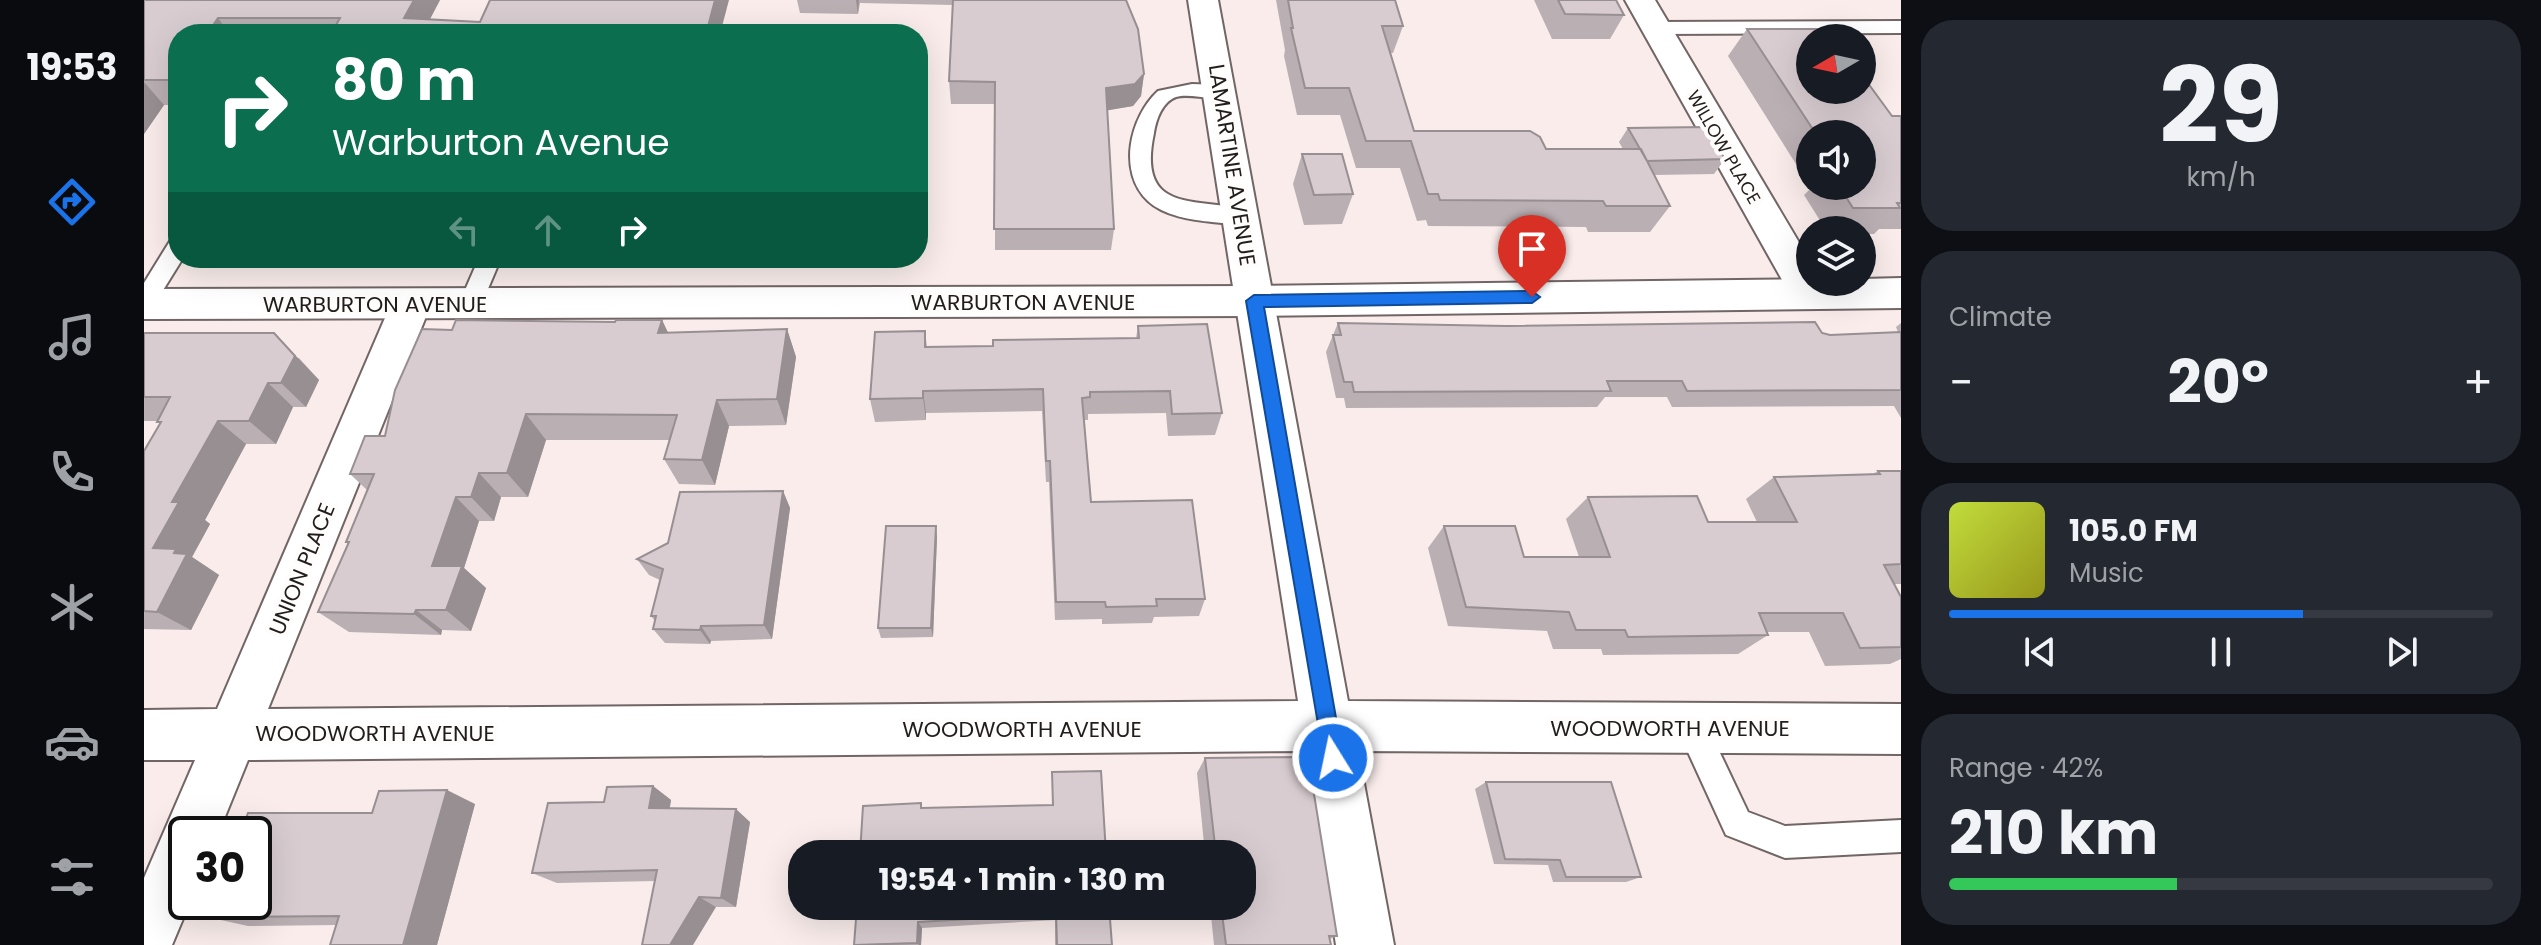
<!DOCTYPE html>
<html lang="en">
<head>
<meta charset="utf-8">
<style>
  body { margin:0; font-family:Poppins,sans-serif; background:#242831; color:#f1f3f6; height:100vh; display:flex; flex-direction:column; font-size:30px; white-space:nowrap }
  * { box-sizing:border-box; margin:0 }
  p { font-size:26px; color:#9ea1a6 }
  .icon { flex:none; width:44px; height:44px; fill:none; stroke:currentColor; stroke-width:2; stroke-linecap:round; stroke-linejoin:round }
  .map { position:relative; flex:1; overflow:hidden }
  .panel { display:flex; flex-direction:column; gap:20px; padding:20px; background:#0d0f14; width:640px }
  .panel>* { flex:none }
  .banner { position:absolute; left:24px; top:24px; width:760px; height:244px; border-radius:32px; box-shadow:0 8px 32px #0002; background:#0b6e4f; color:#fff; overflow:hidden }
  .needle { width:52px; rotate:261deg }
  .tools { position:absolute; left:1652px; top:24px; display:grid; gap:16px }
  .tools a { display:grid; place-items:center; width:80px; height:80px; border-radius:50%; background:#171b24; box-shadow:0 8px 32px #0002; font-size:40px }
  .speed { position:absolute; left:24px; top:816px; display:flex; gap:16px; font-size:40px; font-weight:700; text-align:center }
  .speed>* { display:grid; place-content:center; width:104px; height:104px; border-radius:50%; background:#171b24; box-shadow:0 8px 32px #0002; line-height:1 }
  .speed .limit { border:4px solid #111; border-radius:12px; background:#fff; color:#111 }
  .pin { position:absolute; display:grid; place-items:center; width:68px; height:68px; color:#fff; margin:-82px -34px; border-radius:50% 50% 50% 0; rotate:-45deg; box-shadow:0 0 8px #0007 }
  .pin .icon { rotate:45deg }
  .me { position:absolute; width:88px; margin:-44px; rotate:350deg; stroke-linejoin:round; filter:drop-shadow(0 0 6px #0008) }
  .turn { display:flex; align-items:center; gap:28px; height:168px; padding:0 32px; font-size:36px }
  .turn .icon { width:104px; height:104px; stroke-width:2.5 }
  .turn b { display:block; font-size:56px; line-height:68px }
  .lanes { display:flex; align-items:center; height:76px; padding:0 32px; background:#0003; justify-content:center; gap:40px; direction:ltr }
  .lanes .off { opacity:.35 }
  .big { font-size:60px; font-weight:700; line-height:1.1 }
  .panel .card { flex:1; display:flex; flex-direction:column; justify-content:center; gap:12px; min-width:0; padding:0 28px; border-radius:32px; background:#242831 }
  .panel .dial { align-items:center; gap:0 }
  .dial b { font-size:104px; line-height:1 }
  .song { display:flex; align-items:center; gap:24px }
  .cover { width:96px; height:96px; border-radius:12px; background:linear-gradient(135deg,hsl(70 70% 55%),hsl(60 70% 35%)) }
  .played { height:8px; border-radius:4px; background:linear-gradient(90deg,#1a73e8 65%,#363941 65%) }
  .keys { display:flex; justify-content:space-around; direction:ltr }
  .heat { display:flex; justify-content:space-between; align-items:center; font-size:44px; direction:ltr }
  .charge { height:12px; border-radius:6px; background:linear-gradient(90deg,#34c759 42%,#363941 0) }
  .trip { position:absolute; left:644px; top:840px; width:468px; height:80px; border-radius:32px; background:#171b24; box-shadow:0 8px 32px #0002; font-weight:700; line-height:80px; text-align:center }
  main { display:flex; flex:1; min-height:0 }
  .menu { display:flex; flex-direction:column; width:144px; justify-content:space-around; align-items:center; background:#090b0e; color:#9ea1a6 }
  .menu .icon { width:56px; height:56px }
  .menu .selected { color:#1a73e8 }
  .menu b { font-size:36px; color:#f1f3f6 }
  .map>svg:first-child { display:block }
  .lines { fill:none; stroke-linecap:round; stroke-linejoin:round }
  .lane-casing { stroke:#716665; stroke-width:4 }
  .street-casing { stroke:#716665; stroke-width:4 }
  .secondary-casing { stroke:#716665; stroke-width:4 }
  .lane { fill:#fff; fill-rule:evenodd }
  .street { fill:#fff; fill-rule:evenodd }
  .secondary { fill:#fff; fill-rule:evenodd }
  .wall { fill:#baafb3; fill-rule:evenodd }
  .shaded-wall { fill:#978f92 }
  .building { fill:#d8ccd0; stroke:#978f92; stroke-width:2 }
  .route { fill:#1a73e8; stroke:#114b97; stroke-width:2 }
  .labels { text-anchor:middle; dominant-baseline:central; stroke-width:8; stroke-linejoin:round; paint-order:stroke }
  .far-street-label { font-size:18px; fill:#211d1c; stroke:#fffcfc }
  .street-label { font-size:22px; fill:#211d1c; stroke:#fffcfc }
</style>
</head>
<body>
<main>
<nav class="menu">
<b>19:53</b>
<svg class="icon selected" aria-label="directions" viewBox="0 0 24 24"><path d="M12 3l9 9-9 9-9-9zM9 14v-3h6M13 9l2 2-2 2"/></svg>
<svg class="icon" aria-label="music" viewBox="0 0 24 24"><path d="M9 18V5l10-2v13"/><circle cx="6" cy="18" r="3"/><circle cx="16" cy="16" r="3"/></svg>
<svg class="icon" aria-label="phone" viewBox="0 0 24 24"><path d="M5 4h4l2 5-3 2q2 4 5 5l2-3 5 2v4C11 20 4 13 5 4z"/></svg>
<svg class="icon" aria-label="climate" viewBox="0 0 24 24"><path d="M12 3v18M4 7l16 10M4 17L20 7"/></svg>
<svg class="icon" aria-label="car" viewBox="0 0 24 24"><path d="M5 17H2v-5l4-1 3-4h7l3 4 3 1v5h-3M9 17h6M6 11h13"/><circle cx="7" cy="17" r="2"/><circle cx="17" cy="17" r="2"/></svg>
<svg class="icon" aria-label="filters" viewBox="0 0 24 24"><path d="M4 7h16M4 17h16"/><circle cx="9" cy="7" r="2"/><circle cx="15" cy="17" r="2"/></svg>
</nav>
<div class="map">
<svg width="1757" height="945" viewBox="0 0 1757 945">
  <rect width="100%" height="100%" fill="#f9eceb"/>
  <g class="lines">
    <g class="lane-casing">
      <path id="lane" d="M1757,21V33L1512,34L1503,28L1512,22Z
        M1048,84L1076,85L1086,91C1074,105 1049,92 1032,97C1018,102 1012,120 1010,133C992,217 1055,196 1105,211L1108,216L1105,221C1093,225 1080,223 1068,222C1048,220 1020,216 1004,201C973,172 986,117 1014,91Z
        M34,239V258H39L8,308L0,311V283L26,241Z
        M335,258H357L335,310L327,313L319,310L315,304Z
        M1548,713L1559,717L1604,812L1641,826L1757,820V852L1641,858L1582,835L1533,728L1537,717Z"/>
    </g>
    <g class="street-casing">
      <path id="street" d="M1044,0H1074L1204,701L1757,704V754L1214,751L1250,945H1192L1162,751L104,760L74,834H42V902H46L28,945H0V878L51,760H0V710L73,709L247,304L253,293L267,289L281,293L287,304L124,709L1154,701Z
        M1481,0H1511L1666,261V282L1679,283L1684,293L1679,303L1665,308L1651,303Z"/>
    </g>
    <g class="secondary-casing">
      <path id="secondary" d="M1757,278V308L1110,316L0,319V289L1110,286L1666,279V282H1718V279Z"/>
    </g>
    <use href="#lane" class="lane"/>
    <use href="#street" class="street"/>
    <use href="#secondary" class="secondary"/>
  </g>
  <path class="wall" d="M0,0H296L286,19L576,34H34V105H20L0,134Z
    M653,0H982L1000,74L997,96L989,106L963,110L970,229L967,250H851V104H807L805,81L809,5L716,3L714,14L656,13Z
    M1132,0H1251L1259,26L1249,53H1246L1270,131L1402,149H1479L1475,142L1484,128L1581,159L1570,174L1510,175L1526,206L1506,232H1444L1442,227L1284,226L1282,220L1273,221L1256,168H1212L1196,115H1153L1140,56L1141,50Z
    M1390,0H1472L1480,15L1466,39H1408Z
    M1603,29L1748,116H1757V229H1735L1730,234H1718V230H1682L1660,195L1667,188L1584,56ZM1666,134H1718V186H1666Z
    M1158,154L1209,194L1198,224L1160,225L1149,184Z
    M518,320L524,333L643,329L652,357L642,425L585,426L571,485L535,484L520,459L525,440H402L384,497H357L350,521H335L320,568L342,588L327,631L298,630L297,635L205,632L174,612L204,544L202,542L223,490L206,474L241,436L308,330Z
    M1194,323L1686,335L1754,332L1752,327L1757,323V418L1750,406L1528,407L1523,397H1461L1453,407L1202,408L1200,398H1192L1182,352Z
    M994,326L1078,413L1071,435L1024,436L1022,413L944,414V420H940L947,502L1061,599L1055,616L1010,617L1008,623L958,624V619L911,620L905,482H902L898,411L782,413V420L731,422L726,399L781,331L783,347L849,346L992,338Z
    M0,333L155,358L175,380L162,407H149L132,444H102L61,520L66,524L48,557L75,575L47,630L0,629V451L16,424L13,421H0Z
    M1734,471H1757V584H1750L1757,597V659L1746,664L1681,666L1665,632H1623L1624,635L1594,654L1459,655L1457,649H1409L1403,631L1304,626L1284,548L1300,526L1380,557H1435L1422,519L1444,497L1564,522H1613L1602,499L1630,477L1729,474Z
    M639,491L646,508L628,639L567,641L566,644L521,643L509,629L511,621L507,616L516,580L505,575L493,559Z
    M793,537L789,637L737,638L734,628Z
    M1061,758L1193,936L1186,939L1187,945H1070L1066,906H1098V854H1061L1053,773Z
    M1342,782L1497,877L1482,882H1409L1404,865L1350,864L1331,789Z
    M509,786L527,800L526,808L606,822L592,907H572L511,881L413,883L388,873L460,802Z
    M331,804L293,945H186L192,925L104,926L63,917L228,813Z
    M713,906H965L968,945H911V920L778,928L777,945H711Z"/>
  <path class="shaded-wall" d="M270,0H296L278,34L260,18Z
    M571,0H585L576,34H562Z
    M712,0H715L714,14Z
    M74,18L86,34H63Z
    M34,73V87L29,80Z
    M1000,74L997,96L989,106L960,111L962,88Z
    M0,82L20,105L0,134Z
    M518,320L531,347L514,333Z
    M643,329L652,357L642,425L633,399Z
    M130,333L175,380L162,407L137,383Z
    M124,383L149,407L132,444L105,421Z
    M779,391L782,413V420L779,398Z
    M573,400L585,426L571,485L558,460Z
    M382,414L402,440L384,497L363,473Z
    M74,421L102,444L61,520L66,524L48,557L75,575L47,630L13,612L9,548L28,502Z
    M335,473L357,497L350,521L327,497Z
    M639,491L646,508L628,639L620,625Z
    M312,497L335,521L320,568L342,588L327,631L302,610L288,566Z
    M792,526L793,537L789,637L787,628Z
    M272,610L298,630L297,635L270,614Z
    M557,626L567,641L566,644L556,630Z
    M509,786L527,800L523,821L505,808Z
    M303,790L331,804L293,945H259Z
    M592,809L606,822L592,907L577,898Z
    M555,897L572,907L549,945H526Z
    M774,922L778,928L777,945H775L773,943Z"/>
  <path class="building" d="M0,0H270L260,18L336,22L346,0H571L562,34H187L196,18H74L63,34H34V73L29,80H0Z
    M809,0H982L994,29L1000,74L991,84L962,88L970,229H850L851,82L805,81Z
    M1144,0H1251L1259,26H1238L1270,131H1386L1396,137L1402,149H1497L1526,206H1462L1459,201L1296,200L1294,194H1284L1267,141H1222L1205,88H1161L1147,28H1149Z
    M1414,0H1472L1480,15L1421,14Z
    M1603,29H1684L1691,38H1666V90H1718V75L1748,116H1757V203H1753L1756,208H1709L1695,186H1718V134H1672Z
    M1561,127L1581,159L1503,161L1484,128Z
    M1158,154H1198L1209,194L1170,195Z
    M312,320L471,322L472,320H518L514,333L643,329L633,399L573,400L558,460L520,459L533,415L382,414L363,473H335L327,497H312L288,566H318L302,610H272L270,614L174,612L205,542H202L230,474H206L221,436H241L251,390L278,329L308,330Z
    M1671,322L1678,333L1686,335L1757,332V390L1543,391L1538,381H1463L1467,391L1210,392L1208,382H1200L1189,335H1197L1194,323L1362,326Z
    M1063,324L1078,413L1028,414L1026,391L946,392V397L938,398L947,502L1048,500L1061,599H1012L1013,606L962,607L961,602H912L906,461H902L899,389L779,391V398L726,399L731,332L781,331V347L849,346V340L995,338L994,326Z
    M0,333H130L151,356L137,383H124L105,421H74L28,502H35L9,548L32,549L30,553L43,554L13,612L0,611V451L17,422H13L26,397H0Z
    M1734,471H1757V564L1740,565L1757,597V647L1716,648L1699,613H1615L1624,635L1484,637L1481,630H1432L1425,612L1322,607L1300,526H1371L1380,557H1466L1444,497L1553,496L1564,522H1653L1630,477L1736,474Z
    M639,491L620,625L557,626L556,630L509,629L512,616H507L519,569L493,559L524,543L536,492Z
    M742,526H792L787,628H734Z
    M1164,757L1193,936H1185L1187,945H1082L1077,906H1098V854H1072L1061,758Z
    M957,771L962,854H716L719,806L777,803V808L909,805L908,772Z
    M1342,782H1467L1497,877H1422L1416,860L1361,859Z
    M509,786L505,808L592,809L577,898L555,897L526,945H498L513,870L388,873L404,803L460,802L463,787Z
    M303,790L259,945H186L195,916L63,917L69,902H110V834H96L104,813H228L235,791Z
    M713,906H965L968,945H913L912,914L774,922L773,943L710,945Z"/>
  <path class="route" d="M1388,291L1396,297L1388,303L1120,307L1199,758L1196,765L1189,768L1181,765L1102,301L1110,295Z"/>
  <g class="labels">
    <g class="far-street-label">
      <text transform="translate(1580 147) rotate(60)">WILLOW PLACE</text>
    </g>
    <g class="street-label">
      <text transform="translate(1088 165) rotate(81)">LAMARTINE AVENUE</text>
      <text x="879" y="302">WARBURTON AVENUE</text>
      <text x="231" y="304">WARBURTON AVENUE</text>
      <text transform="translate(158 569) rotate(-68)">UNION PLACE</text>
      <text x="1526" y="728">WOODWORTH AVENUE</text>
      <text x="878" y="729">WOODWORTH AVENUE</text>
      <text x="231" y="733">WOODWORTH AVENUE</text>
    </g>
  </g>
</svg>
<div class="tools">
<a><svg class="needle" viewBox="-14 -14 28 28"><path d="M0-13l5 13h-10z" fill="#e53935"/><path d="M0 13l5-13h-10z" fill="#9ea1a6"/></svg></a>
<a><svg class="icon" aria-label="sound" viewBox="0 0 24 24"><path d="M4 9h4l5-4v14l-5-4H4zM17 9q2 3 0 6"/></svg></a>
<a><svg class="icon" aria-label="layers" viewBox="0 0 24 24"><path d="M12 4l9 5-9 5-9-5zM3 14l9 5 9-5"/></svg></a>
</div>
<div class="speed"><div class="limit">30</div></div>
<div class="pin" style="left:1388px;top:297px;background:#d93025"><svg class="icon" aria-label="arrive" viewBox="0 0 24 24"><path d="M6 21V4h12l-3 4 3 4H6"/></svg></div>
<svg class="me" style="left:1189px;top:758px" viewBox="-20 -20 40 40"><circle r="17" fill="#1a73e8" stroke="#fff" stroke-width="3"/><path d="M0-11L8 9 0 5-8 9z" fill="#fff"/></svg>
<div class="trip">19:54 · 1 min · 130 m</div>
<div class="banner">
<div class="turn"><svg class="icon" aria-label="right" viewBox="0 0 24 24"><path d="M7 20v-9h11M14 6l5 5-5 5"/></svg><div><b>80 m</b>Warburton Avenue</div></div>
<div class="lanes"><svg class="icon off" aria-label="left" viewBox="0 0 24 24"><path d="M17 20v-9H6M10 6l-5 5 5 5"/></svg><svg class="icon off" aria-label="ahead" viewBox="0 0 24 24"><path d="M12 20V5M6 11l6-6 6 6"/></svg><svg class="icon" aria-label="right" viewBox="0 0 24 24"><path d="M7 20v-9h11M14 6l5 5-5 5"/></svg></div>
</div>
</div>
<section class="panel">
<div class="card dial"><b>29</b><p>km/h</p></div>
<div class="card"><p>Climate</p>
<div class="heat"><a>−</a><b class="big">20°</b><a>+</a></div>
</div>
<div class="card">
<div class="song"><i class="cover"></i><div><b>105.0 FM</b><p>Music</p></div></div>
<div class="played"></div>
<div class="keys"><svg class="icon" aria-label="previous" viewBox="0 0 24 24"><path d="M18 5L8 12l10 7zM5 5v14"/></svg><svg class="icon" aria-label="pause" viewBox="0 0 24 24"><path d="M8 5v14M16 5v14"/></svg><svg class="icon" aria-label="next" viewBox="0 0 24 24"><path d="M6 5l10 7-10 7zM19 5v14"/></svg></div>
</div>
<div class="card"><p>Range · 42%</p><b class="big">210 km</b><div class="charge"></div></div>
</section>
</main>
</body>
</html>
